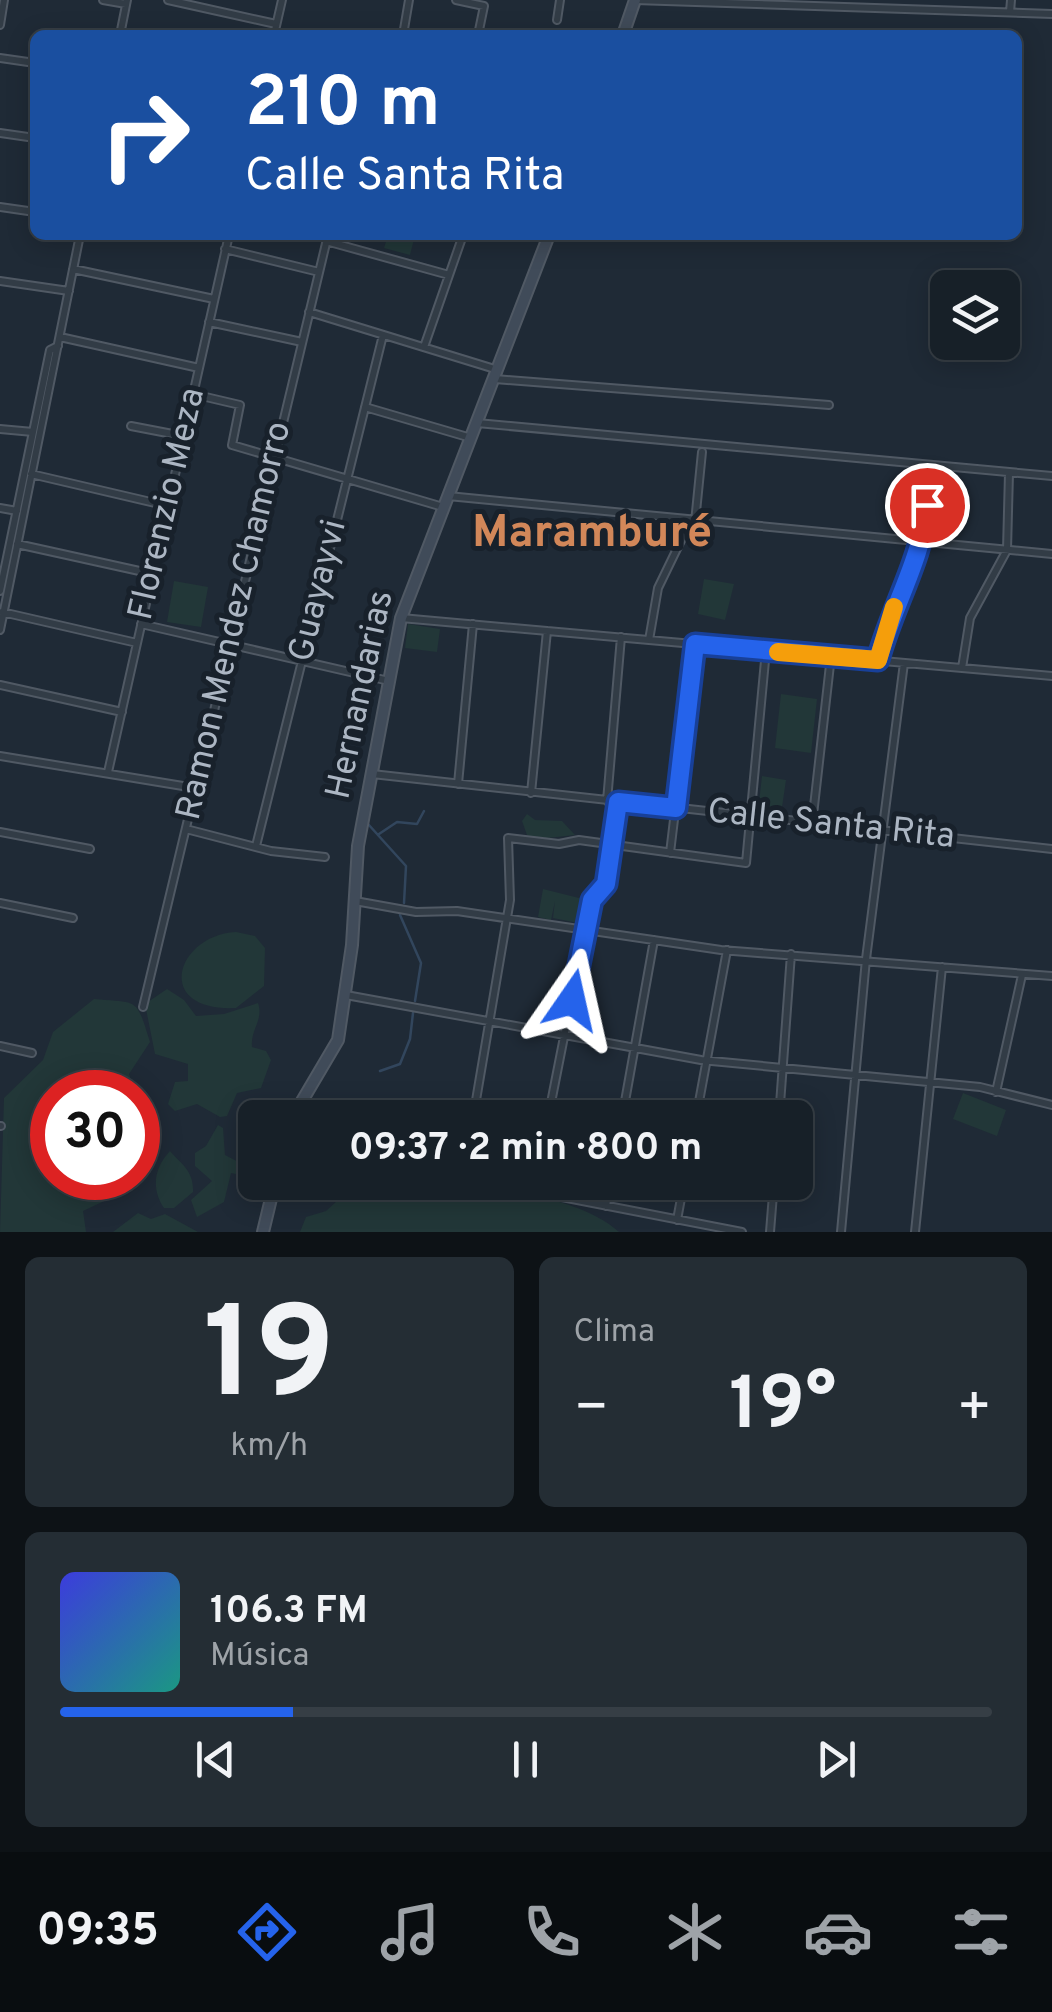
<!DOCTYPE html>
<html lang="es">
<head>
<meta charset="utf-8">
<style>
  body { margin:0; font-family:Overpass,sans-serif; background:#242d34; color:#f1f3f6; height:100vh; display:flex; flex-direction:column; font-size:38px; white-space:nowrap }
  * { box-sizing:border-box; margin:0 }
  p { font-size:32px; color:#9ea3a8 }
  .icon { flex:none; width:55px; height:55px; fill:none; stroke:currentColor; stroke-width:2; stroke-linecap:round; stroke-linejoin:round }
  .map { position:relative; height:1232px; overflow:hidden }
  .drawer { display:flex; flex-direction:column; gap:25px; padding:25px; background:#0d1216; flex:1 }
  .drawer>* { flex:none }
  .guide { position:absolute; left:30px; top:30px; width:992px; height:210px; border-radius:15px; box-shadow:0 5px 25px #0003,0 0 0 2px #363e45; background:#1a4fa0; color:#fff; overflow:hidden }
  .tools { position:absolute; left:930px; top:270px; display:grid; gap:20px }
  .tools a { display:grid; place-items:center; width:90px; height:90px; border-radius:15px; background:#172028; box-shadow:0 5px 25px #0003,0 0 0 2px #363e45; font-size:50px }
  .speed { position:absolute; left:30px; top:1070px; display:flex; gap:20px; font-size:50px; font-weight:700; text-align:center }
  .speed>* { display:grid; place-content:center; width:130px; height:130px; border-radius:50%; background:#172028; box-shadow:0 5px 25px #0003,0 0 0 2px #363e45; line-height:1 }
  .speed .limit { border:15px solid #d22; background:#fff; color:#111 }
  .pin { position:absolute; display:grid; place-items:center; width:85px; height:85px; color:#fff; margin:-42px; border:5px solid #fff; border-radius:50%; box-shadow:0 2px 10px #0007 }
  .me { position:absolute; width:110px; margin:-55px; rotate:11deg; stroke-linejoin:round; filter:drop-shadow(0 0 8px #0008) }
  .turn { display:flex; align-items:center; gap:35px; height:210px; padding:0 50px; font-size:45px }
  .turn .icon { width:130px; height:130px; stroke-width:2.5 }
  .turn b { display:block; font-size:70px; line-height:85px }
  .big { font-size:75px; font-weight:700; line-height:1.1 }
  .drawer .widget { flex:1; display:flex; flex-direction:column; justify-content:center; gap:15px; min-width:0; padding:0 35px; border-radius:15px; background:#242d34 }
  .drawer .dial { align-items:center; gap:0 }
  .dial b { font-size:130px; line-height:1 }
  .song { display:flex; align-items:center; gap:30px }
  .cover { width:120px; height:120px; border-radius:15px; background:linear-gradient(135deg,hsl(240 70% 55%),hsl(170 70% 35%)) }
  .played { height:10px; border-radius:5px; background:linear-gradient(90deg,#2563eb 25%,#363e45 25%) }
  .keys { display:flex; justify-content:space-around; direction:ltr }
  .heat { display:flex; justify-content:space-between; align-items:center; font-size:55px; direction:ltr }
  .drawer .tiles { flex:1; display:grid; gap:25px; grid-template-columns:1fr 1fr }
  .widget:last-child { grid-column:span 2 }
  .trip { position:absolute; left:238px; top:1100px; width:575px; height:100px; border-radius:15px; background:#172028; box-shadow:0 5px 25px #0003,0 0 0 2px #363e45; font-weight:700; line-height:100px; text-align:center }
  .menu { display:flex; height:160px; justify-content:space-around; align-items:center; background:#090d10; color:#9ea3a8 }
  .menu .icon { width:70px; height:70px }
  .menu .current { color:#2563eb }
  .menu b { font-size:45px; color:#f1f3f6 }
  .map>svg:first-child { display:block }
  .green { fill:#223738 }
  .lines { fill:none; stroke-linecap:round; stroke-linejoin:round }
  .stream { stroke:#32465d; stroke-width:2.5 }
  .street-casing { stroke:#505964; stroke-width:10 }
  .secondary-casing { stroke:#505964; stroke-width:14 }
  .street { stroke:#323c46; stroke-width:6 }
  .secondary { stroke:#404b59; stroke-width:10 }
  .route-casing { stroke:#184099; stroke-width:25 }
  .route { stroke:#2563eb; stroke-width:18 }
  .slow { stroke:#f59e0b; stroke-width:18 }
  .labels { text-anchor:middle; dominant-baseline:central; stroke-width:10; stroke-linejoin:round; paint-order:stroke }
  .street-label { font-size:35px; fill:#acb6c3; stroke:#18212b }
  .district-label { font-size:45px; font-weight:bold; fill:#d28759; stroke:#18212b }
</style>
</head>
<body>
<div class="map">
<svg width="1052" height="1232" viewBox="0 0 1052 1232">
  <rect width="100%" height="100%" fill="#1f2a36"/>
  <path class="green" d="M388,235H415L410,255L384,248Z
    M704,579L734,584L725,620L698,614Z
    M174,581L208,587L201,627L167,622Z
    M408,624L440,629L437,652L405,648Z
    M781,694L817,699L811,753L775,748Z
    M762,776L786,780L781,814L758,811Z
    M527,814L535,820L562,821L575,835L538,839L527,835L522,821Z
    M543,889L587,900L583,924L553,918L555,901L551,920L538,917Z
    M236,932L255,936L265,948L264,986L236,1008C152,1012 176,935 236,932Z
    M167,989L184,1000L196,1016L224,1014L258,1003C264,1020 250,1030 252,1047L266,1051L271,1060L261,1088L237,1093L227,1116L220,1117L197,1104L175,1111L168,1104L175,1082L188,1081V1064L155,1054L145,1004Z
    M94,999C139,1003 136,997 150,1042L129,1074L136,1092H52V1178H138V1096L153,1157L130,1189L83,1211L86,1232H0L4,1098L43,1060L53,1032Z
    M963,1093L1006,1110L997,1136L953,1119Z
    M218,1125L223,1128L225,1155L250,1168L255,1178L231,1173L224,1202L197,1217L191,1200L212,1181L195,1166V1153L206,1146Z
    M170,1151C182,1165 194,1171 193,1192L174,1208H164C151,1189 154,1168 170,1151Z
    M358,1182C429,1182 565,1184 619,1232H300L306,1217L326,1211Z
    M138,1213L151,1219L165,1214L198,1232H113Z"/>
  <g class="lines">
    <path class="stream" d="M368,824L406,866L404,903
      M379,834L397,822L417,824L424,811
      M400,915L421,963L415,1001
      M380,1071L400,1064L410,1039L413,1013"/>
    <g class="street-casing">
      <path id="street" d="M103,0L126,4
        M168,0L276,24
        M456,0L484,6L478,35
        M635,0L1052,14
        M1010,12L1011,0
        M557,20L560,0
        M0,25L4,0
        M120,35L127,0
        M274,35L282,0
        M403,35L409,0
        M0,58L35,63
        M0,133L35,138
        M0,207L35,212
        M326,241L449,275
        M225,249L319,272
        M73,269L214,299
        M0,281L69,291
        M309,312L498,370
        M209,322L302,342
        M60,337L199,368
        M424,347L463,235
        M495,379L829,405
        M193,394L240,405L232,445L443,507
        M365,407L471,438
        M477,423L1052,476
        M131,426L183,436
        M0,429L33,432
        M31,474L168,506
        M448,496L1052,554
        M0,508L17,511
        M695,522L702,452
        M17,544L153,574
        M0,591L50,350L58,346
        M2,612L137,643
        M401,618L1052,676
        M141,624L389,681
        M0,630L80,235
        M649,640L658,588L690,522
        M878,660L896,601L924,543L930,466
        M962,668L970,618L1007,550L1009,473
        M0,685L122,712
        M0,756L195,788
        M108,772L229,235
        M372,774L1052,849
        M458,784L473,624
        M531,793L547,631
        M607,801L621,637
        M812,824L831,656
        M186,829L271,851L325,857
        M0,832L90,849
        M256,846L383,335
        M670,853L695,644
        M355,901L416,912L457,911L721,950L1052,976
        M0,903L73,918
        M346,995L701,1060L980,1087L1052,1105
        M143,1007L328,235
        M0,1046L32,1053
        M996,1092L1022,975
        M473,1118L510,900L508,838L559,844L579,840L746,863L766,650
        M548,1118L591,900L605,884L618,802
        M622,1118L654,940
        M696,1118L727,950
        M779,1118L791,954
        M0,1126H1
        M484,1182L742,1232
        M606,1206L610,1182
        M677,1220L684,1182
        M770,1232L774,1182
        M841,1232L866,959L904,663
        M915,1232L942,967"/>
    </g>
    <g class="secondary-casing">
      <path id="secondary" d="M623,35L635,0
        M292,1118L338,1040L352,945L358,846L401,618L549,235
        M263,1232L275,1182"/>
    </g>
    <use href="#street" class="street"/>
    <use href="#secondary" class="secondary"/>
  </g>
  <g class="lines">
    <g class="route-casing">
      <path id="route" d="M572,1000L592,900L606,884L618,802L676,808L695,644L878,660C892,607 922,560 927,505"/>
    </g>
    <use href="#route" class="route"/>
    <path class="slow" d="M778,652L878,660L894,607"/>
  </g>
  <g class="labels">
    <g class="street-label">
      <text transform="translate(168 504) rotate(-77)">Florenzio Meza</text>
      <text transform="translate(319 591) rotate(-76)">Guayayvi</text>
      <text transform="translate(235 621) rotate(-77)">Ramon Mendez Chamorro</text>
      <text transform="translate(361 695) rotate(-78)">Hernandarias</text>
      <text transform="translate(831 825) rotate(6)">Calle Santa Rita</text>
    </g>
    <g class="district-label">
      <text x="592" y="534">Maramburé</text>
    </g>
  </g>
</svg>
<div class="tools">
<a><svg class="icon" aria-label="layers" viewBox="0 0 24 24"><path d="M12 4l9 5-9 5-9-5zM3 14l9 5 9-5"/></svg></a>
</div>
<div class="speed"><div class="limit">30</div></div>
<div class="pin" style="left:927px;top:505px;background:#d93025"><svg class="icon" aria-label="arrive" viewBox="0 0 24 24"><path d="M6 21V4h12l-3 4 3 4H6"/></svg></div>
<svg class="me" style="left:572px;top:1000px" viewBox="-20 -20 40 40"><path d="M0-17L14 15 0 8-14 15z" fill="#2563eb" stroke="#fff" stroke-width="4"/></svg>
<div class="trip">09:37 · 2 min · 800 m</div>
<div class="guide">
<div class="turn"><svg class="icon" aria-label="right" viewBox="0 0 24 24"><path d="M7 20v-9h11M14 6l5 5-5 5"/></svg><div><b>210 m</b>Calle Santa Rita</div></div>
</div>
</div>
<section class="drawer">
<div class="tiles">
<div class="widget dial"><b>19</b><p>km/h</p></div>
<div class="widget"><p>Clima</p>
<div class="heat"><a>−</a><b class="big">19°</b><a>+</a></div>
</div>
<div class="widget">
<div class="song"><i class="cover"></i><div><b>106.3 FM</b><p>Música</p></div></div>
<div class="played"></div>
<div class="keys"><svg class="icon" aria-label="previous" viewBox="0 0 24 24"><path d="M18 5L8 12l10 7zM5 5v14"/></svg><svg class="icon" aria-label="pause" viewBox="0 0 24 24"><path d="M8 5v14M16 5v14"/></svg><svg class="icon" aria-label="next" viewBox="0 0 24 24"><path d="M6 5l10 7-10 7zM19 5v14"/></svg></div>
</div>
</div>
</section>
<nav class="menu">
<b>09:35</b>
<svg class="icon current" aria-label="directions" viewBox="0 0 24 24"><path d="M12 3l9 9-9 9-9-9zM9 14v-3h6M13 9l2 2-2 2"/></svg>
<svg class="icon" aria-label="music" viewBox="0 0 24 24"><path d="M9 18V5l10-2v13"/><circle cx="6" cy="18" r="3"/><circle cx="16" cy="16" r="3"/></svg>
<svg class="icon" aria-label="phone" viewBox="0 0 24 24"><path d="M5 4h4l2 5-3 2q2 4 5 5l2-3 5 2v4C11 20 4 13 5 4z"/></svg>
<svg class="icon" aria-label="climate" viewBox="0 0 24 24"><path d="M12 3v18M4 7l16 10M4 17L20 7"/></svg>
<svg class="icon" aria-label="car" viewBox="0 0 24 24"><path d="M5 17H2v-5l4-1 3-4h7l3 4 3 1v5h-3M9 17h6M6 11h13"/><circle cx="7" cy="17" r="2"/><circle cx="17" cy="17" r="2"/></svg>
<svg class="icon" aria-label="filters" viewBox="0 0 24 24"><path d="M4 7h16M4 17h16"/><circle cx="9" cy="7" r="2"/><circle cx="15" cy="17" r="2"/></svg>
</nav>
</body>
</html>
